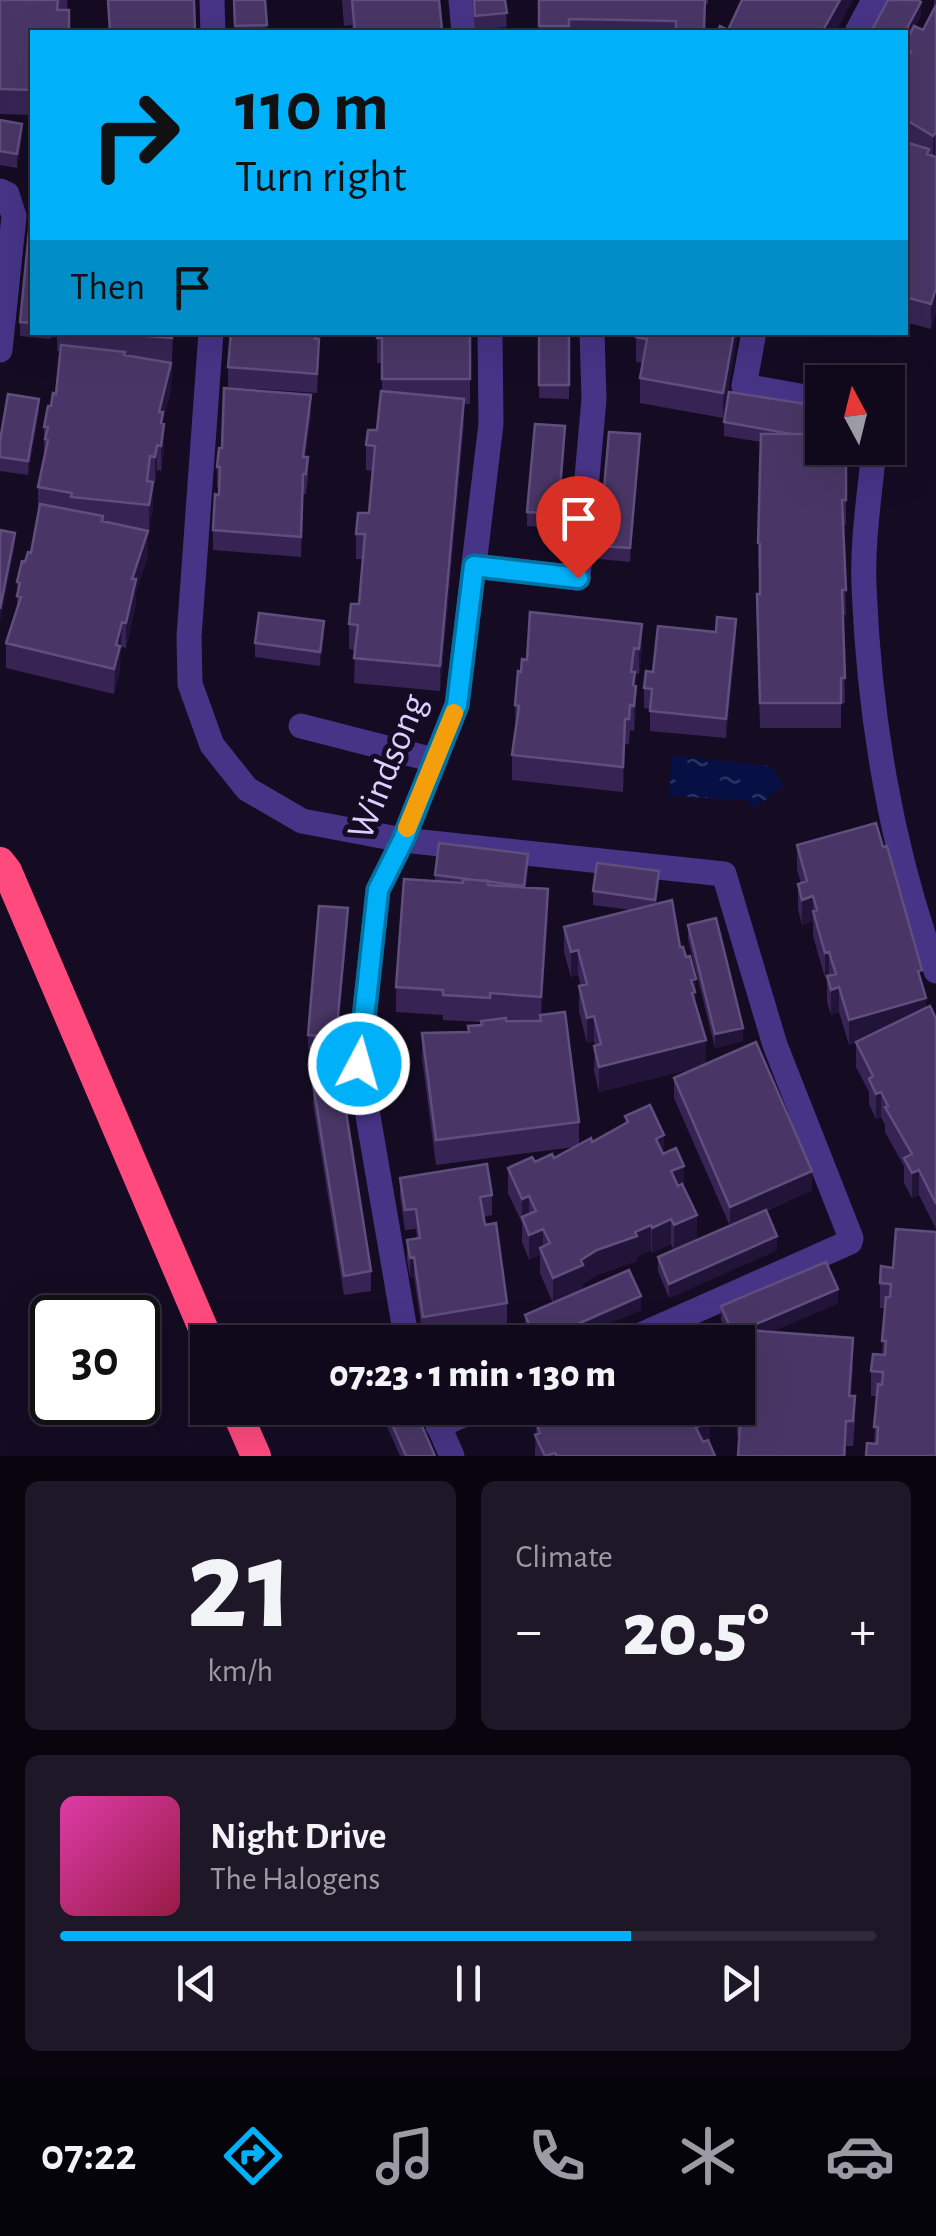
<!DOCTYPE html>
<html lang="en">
<head>
<meta charset="utf-8">
<style>
  body { margin:0; font-family:"Alegreya Sans",sans-serif; background:#1e1728; color:#f1f3f6; height:100vh; display:flex; flex-direction:column; font-size:38px; white-space:nowrap }
  * { box-sizing:border-box; margin:0 }
  p { font-size:32px; color:#9c9aa3 }
  .icon { flex:none; width:55px; height:55px; fill:none; stroke:currentColor; stroke-width:2; stroke-linecap:round; stroke-linejoin:round }
  .map { position:relative; height:1456px; overflow:hidden }
  .drawer { display:flex; flex-direction:column; gap:25px; padding:25px; background:#09050f; flex:1 }
  .drawer>* { flex:none }
  .guide { position:absolute; left:30px; top:30px; width:878px; height:305px; border-radius:0px; box-shadow:0 10px 40px #0002,0 0 0 2px #302a3a; background:#00b1fa; color:#111; overflow:hidden }
  .needle { width:65px; rotate:353deg }
  .controls { position:absolute; left:805px; top:365px; display:grid; gap:20px }
  .controls a { display:grid; place-items:center; width:100px; height:100px; border-radius:0px; background:#10091b; box-shadow:0 10px 40px #0002,0 0 0 2px #302a3a; font-size:50px }
  .speed { position:absolute; left:30px; top:1295px; display:flex; gap:20px; font-size:50px; font-weight:700; text-align:center }
  .speed>* { display:grid; place-content:center; width:130px; height:130px; border-radius:50%; background:#10091b; box-shadow:0 10px 40px #0002,0 0 0 2px #302a3a; line-height:1 }
  .speed .limit { border:5px solid #111; border-radius:15px; background:#fff; color:#111 }
  .pin { position:absolute; display:grid; place-items:center; width:85px; height:85px; color:#fff; margin:-102px -42px; border-radius:50% 50% 50% 0; rotate:-45deg; box-shadow:0 0 10px #0007 }
  .pin .icon { rotate:45deg }
  .me { position:absolute; width:110px; margin:-55px; rotate:6deg; stroke-linejoin:round; filter:drop-shadow(0 0 8px #0008) }
  .turn { display:flex; align-items:center; gap:35px; height:210px; padding:0 40px; font-size:45px }
  .turn .icon { width:130px; height:130px; stroke-width:2.5 }
  .turn b { display:block; font-size:70px; line-height:85px }
  .then { display:flex; align-items:center; height:95px; padding:0 40px; background:#0003; gap:20px; font-size:38px }
  .big { font-size:75px; font-weight:800; line-height:1.1 }
  .drawer .card { flex:1; display:flex; flex-direction:column; justify-content:center; gap:15px; min-width:0; padding:0 35px; border-radius:15px; background:#1e1728 }
  .drawer .dial { align-items:center; gap:0 }
  .dial b { font-size:130px; line-height:1 }
  .song { display:flex; align-items:center; gap:30px }
  .cover { width:120px; height:120px; border-radius:15px; background:linear-gradient(135deg,hsl(320 70% 55%),hsl(340 70% 35%)) }
  .played { height:10px; border-radius:5px; background:linear-gradient(90deg,#00b1fa 70%,#302a3a 70%) }
  .keys { display:flex; justify-content:space-around; direction:ltr }
  .heat { display:flex; justify-content:space-between; align-items:center; font-size:55px; direction:ltr }
  .drawer .tiles { flex:1; display:grid; gap:25px; grid-template-columns:1fr 1fr }
  .card:last-child { grid-column:span 2 }
  .trip { position:absolute; left:190px; top:1325px; width:565px; height:100px; border-radius:0px; background:#10091b; box-shadow:0 10px 40px #0002,0 0 0 2px #302a3a; font-weight:800; line-height:100px; text-align:center }
  .menu { display:flex; height:160px; justify-content:space-around; align-items:center; background:#06040b; color:#9c9aa3 }
  .menu .icon { width:70px; height:70px }
  .menu .active { color:#00b1fa }
  .menu b { font-size:45px; color:#f1f3f6 }
  .map>svg:first-child { display:block }
  .water { fill:url(#water-ripples) }
  .lines { fill:none; stroke-linecap:round; stroke-linejoin:round }
  .street { stroke:#473487; stroke-width:25 }
  .highway { stroke:#ff4a7e; stroke-width:30 }
  .wall { fill:#372454; fill-rule:evenodd }
  .shaded-wall { fill:#221339 }
  .building { fill:#493666; stroke:#604e7e; stroke-width:2.5 }
  .route-casing { stroke:#0073a2; stroke-width:25 }
  .route { stroke:#00b1fa; stroke-width:18 }
  .slow { stroke:#f59e0b; stroke-width:18 }
  .labels { text-anchor:middle; dominant-baseline:central; stroke-width:10; stroke-linejoin:round; paint-order:stroke }
  .street-label { font-size:38px; fill:#decfff; stroke:#150c24 }
</style>
</head>
<body>
<div class="map">
<svg width="936" height="1456" viewBox="0 0 936 1456">
  <defs>
    <pattern id="water-ripples" width="26" height="14" patternUnits="userSpaceOnUse" patternTransform="scale(2.5)"><rect width="26" height="14" fill="#061044"/><path d="M2 4q2-2 4 0t4 0M15 11q2-2 4 0t4 0" fill="none" stroke="#2a3260"/></pattern>
  </defs>
  <rect width="100%" height="100%" fill="#150c24"/>
  <path class="water" d="M672,756L770,766L784,785L754,809L747,800L669,796Z"/>
  <g class="lines">
    <path class="street" d="M212,0L213,32
      M461,0L464,32
      M857,32L874,0
      M0,191L7,194L14,216L0,350
      M211,332L189,637L190,684L212,745L247,789L302,821L403,840L724,874L775,1045L851,1238L850,1242L625,1342
      M754,332L744,386L822,400
      M874,448C870,493 862,541 864,586C869,715 891,850 936,971
      M474,566L578,578L594,399L592,332
      M301,726L434,760
      M407,1342L359,1064L378,890L403,840L457,705L491,424L490,332
      M431,1408L452,1456
      M438,1426L479,1408"/>
    <path class="highway" d="M0,862L7,871L209,1342
      M235,1408L256,1456"/>
  </g>
  <path class="wall" d="M0,0H67L69,32H32V115L0,114Z
    M233,0H265L267,32H235Z
    M342,0H439L442,32H353L352,25L344,26Z
    M472,0H505L507,27L475,30Z
    M538,0H708V4H705V32H539V1Z
    M934,0H936V313L931,329L905,322V32L921,16L915,27L923,30L934,8Z
    M0,120L22,137L17,168L0,165Z
    M32,201V332H51V339L20,336V322Z
    M57,332H173L171,388L163,421L164,449L161,471L157,470L155,482L150,481L153,507L149,530L139,529L148,556L136,591V604L126,648L122,647L120,653V671L114,694L6,668V643L17,609V582L31,553L38,512V487L45,452H44V427L56,394L60,351H57Z
    M231,332H320L317,393L228,387V367Z
    M377,332H470V404H464V424L440,691L354,683L355,650L349,649V624L359,604L363,559H356V534L369,513L373,471L366,470V445L377,430L382,391V363H377Z
    M539,332H569V399L539,398Z
    M738,332L723,418L640,403V378L643,363L636,362V337Z
    M39,412L28,475L0,471V441Z
    M311,415L305,457L308,477L306,494H303L301,557L213,550V530L219,487H217V467L222,448Z
    M819,420L817,434L843,460L846,459V525H843L846,615H843L845,703H841V728H760L757,619L760,594V569L758,568V543L761,442L724,436V422Z
    M565,440L558,528L527,526V512Z
    M640,448L630,562L599,559V546Z
    M530,612L642,649L639,674L635,673L636,711L634,731L630,730L629,744H625L623,792L512,780V755L516,730L515,705L521,672L527,660Z
    M324,635L320,666L255,657V643Z
    M736,639L726,738L650,731V709L644,708V688L653,672Z
    M797,845L922,986L926,1008L936,1019V1229L919,1195L912,1198L904,1183V1166L885,1132V1125L881,1117L876,1119L869,1104V1092L856,1067V1043L849,1045L839,1012L831,1015L827,1002V977L825,978L813,936V921L802,925L798,909V884L801,883L797,870Z
    M528,867L526,887L548,914L541,1015L579,1122V1144L592,1142L625,1123V1116L664,1153L676,1148L674,1250L671,1244L652,1253L651,1250L637,1257V1261L597,1275L583,1284V1290L641,1310L567,1342H531L525,1329V1315L553,1303L540,1273V1255L529,1260L522,1242V1223L508,1193V1168L554,1158L574,1147L436,1165L422,1058V1033L468,1032V1026L481,1025V1022L443,1020V1015L396,1012V987L435,881V875ZM506,1019L538,1021H506Z
    M659,885L656,904L680,947L696,1004L706,1064L812,1190L766,1211L777,1250L669,1298L658,1271V1257L730,1226L674,1098V1078L699,1067L599,1092L594,1071L595,1046L594,1041L587,1043L579,1011V986H581L578,975L571,977L564,952V927L631,910L593,905V891Z
    M348,922L336,1051L308,1049V1035Z
    M688,925L743,1041L715,1048L688,939Z
    M313,1084L371,1271V1291L344,1295L313,1104Z
    M400,1178L492,1195V1215L484,1217L507,1303V1323L423,1337L414,1277L410,1278L407,1260V1240L417,1239L416,1229L405,1230L400,1197Z
    M893,1268L936,1456L874,1444L877,1396H871V1371L882,1355L885,1308H880V1283Z
    M838,1303L771,1332L853,1363L851,1396L855,1421L853,1446H846V1456H738L739,1436H737V1411L743,1388L747,1342H731L721,1320V1306Z
    M379,1408H414L435,1456H400Z
    M539,1408H689L715,1456H535L536,1422L544,1418Z"/>
  <path class="shaded-wall" d="M840,0H853L836,32H822Z
    M921,2V16L905,46V32Z
    M22,124V137L17,168V154Z
    M935,132V157L933,161V136Z
    M936,278V313L931,329V304Z
    M734,332H738L723,418V393Z
    M171,363V388L163,421V436L164,424V449L161,471V429L159,412Z
    M311,395V415L303,477V457Z
    M39,399V412L28,475V461Z
    M464,399V424L440,691V666Z
    M565,426V440L558,528V514Z
    M640,434V448L630,562V548Z
    M157,445V470L155,482V457Z
    M153,482V507L149,530V505Z
    M148,531V556L136,591V604L126,648V623L132,579Z
    M15,533V547L0,623V609Z
    M736,619V639L726,738V719Z
    M324,621V635L320,666V652Z
    M122,622L120,671L114,694L116,645Z
    M642,624V649L639,674V649Z
    M636,686V711L634,731V706Z
    M625,719V744L623,792V767Z
    M548,889V914L541,1022V997Z
    M813,896V921L802,925V900Z
    M348,908V922L336,1051V1037Z
    M578,950V975L571,977V952Z
    M829,952V977L825,978V953Z
    M696,979V1004H695L692,1018L691,980Z
    M839,987V1012L831,1015V990Z
    M926,998V1023L849,1045V1020Z
    M594,1016V1041L587,1043V1018Z
    M743,1028V1041L715,1048V1034Z
    M706,1040V1065L599,1092V1067Z
    M881,1092V1117L876,1119V1094Z
    M664,1135V1160L656,1139Z
    M684,1166V1191L671,1196V1171Z
    M919,1170V1195L912,1198V1173Z
    M812,1171V1190L730,1226V1207Z
    M529,1196V1221L522,1218V1199Z
    M697,1215V1240L674,1250V1225Z
    M671,1219V1244L652,1253V1228Z
    M651,1225V1250L637,1257V1261L597,1275L583,1284V1290L553,1303V1278L597,1250Z
    M543,1229V1254L540,1248V1255L529,1260V1235Z
    M777,1236V1250L669,1298V1284Z
    M414,1257V1277L410,1278V1258Z
    M838,1289V1303L738,1346V1342H733V1334Z
    M641,1296V1310L567,1342H537Z
    M853,1338V1363L849,1421V1396Z
    M570,1408H601L549,1430V1417Z
    M710,1421V1446L696,1453V1428Z"/>
  <path class="building" d="M0,0H58L57,10H69V30H65V32H32V90L0,89Z
    M108,0H194L195,32H110Z
    M234,0H265L267,25L235,26Z
    M352,0H439L442,30L411,32H355Z
    M474,0H505L507,13L475,16Z
    M539,0H705L704,30H676V21L569,19V26H539Z
    M742,0H840L822,32H717L720,26L728,30Z
    M888,0H918L921,2L905,32H871Z
    M936,5V133L933,136L905,119V63L911,51L905,47V44L914,26L923,30Z
    M0,120L22,124L17,154L0,151Z
    M905,142L929,149L927,154L936,157V288L931,304L905,297Z
    M32,201V323L20,322Z
    M92,332H172V338Z
    M231,332H316L315,339H319L317,374L228,367Z
    M377,332H470V379H382V338H377Z
    M539,332H569V385H539Z
    M637,332H734L723,393L640,378L647,339L636,337Z
    M61,345L125,352L124,355L171,363L159,412H163L161,423L164,424L161,446L157,445L155,457L150,456L147,481L153,482L149,505L71,497L72,493L38,487L48,440L45,439L48,427H44L48,406H51L53,393L56,394Z
    M224,388L311,395L303,457H308L306,474H303L301,537L213,530L215,494L219,495L220,467H217L219,448H222Z
    M381,391L464,399L440,666L354,658L358,625L349,624L351,604H359L365,534H356L358,513H369L375,446L366,445L368,430H377Z
    M729,392L819,406L814,434H792L724,422Z
    M8,394L39,399L28,461L0,457V441Z
    M535,424L565,426L558,514L527,512Z
    M609,432L640,434L630,548L599,546Z
    M761,434H822V448H843V460L846,459V500H842L846,590H842L845,678H841V703H760L757,594H760V544L758,543Z
    M40,504L103,516L102,521L148,531L132,579H136L126,623L122,622L116,645L120,646L114,669L6,643L21,597L17,596L20,583L17,582L22,561L25,562L28,552L31,553Z
    M0,530L15,533L0,609Z
    M530,612L642,624L639,649L634,648L631,672H635L633,685L636,686L634,706L630,705L629,719H625L623,767L512,755L519,706L515,705L518,671L521,672L522,659L527,660Z
    M259,613L324,621L320,652L255,643Z
    M717,617L736,619L726,719L650,711L652,689L644,688L646,671L653,672L658,626L716,632Z
    M876,823L883,847L887,846L922,970L918,971L926,998L849,1020L839,987L831,990L827,976L836,974L829,952L825,953L813,911L817,910L813,896L802,900L798,884L807,881L797,845Z
    M439,843L528,854L524,886L435,875Z
    M597,863L659,871L655,900L593,891Z
    M404,879L463,883V879L489,881L488,885L548,889L541,997L490,993V998L443,995V990L396,987Z
    M672,900L680,947H683L686,957L690,956L696,979L691,980L695,992L692,993L706,1040L599,1067L594,1046L601,1044L594,1016L587,1018L579,986L587,984L578,950L571,952L564,927Z
    M319,906L348,908L336,1037L308,1035Z
    M716,918L743,1028L715,1034L688,925Z
    M930,1006L936,1019V1204L919,1170L912,1173L904,1158L912,1154L885,1107L888,1106L881,1092L876,1094L869,1079L873,1076L856,1042Z
    M565,1012L579,1122L436,1140L422,1033L469,1032L468,1026L482,1025L481,1021L506,1018V1021H541L540,1015Z
    M756,1042L812,1171L730,1207L674,1078Z
    M341,1080L371,1271L344,1276L313,1084Z
    M650,1105L664,1135L656,1139L663,1154L676,1148L684,1166L671,1171L678,1186L682,1184L697,1215L674,1225L671,1219L652,1228L651,1225L635,1232L637,1236L597,1250L581,1260L583,1265L553,1278L540,1248L550,1243L543,1229L529,1235L522,1217L536,1211L529,1196L522,1199L508,1168L532,1157L535,1162L552,1154L554,1158L591,1138L592,1142L628,1122L625,1116Z
    M487,1164L492,1195L480,1197L485,1225L496,1223L507,1303L423,1317L414,1257L410,1258L407,1240L420,1238L416,1209L405,1210L400,1178Z
    M766,1210L777,1236L669,1284L658,1257Z
    M896,1229L936,1232V1456H866L867,1443L877,1444L878,1427H874L878,1384L882,1385L883,1372L871,1371L873,1354L885,1355L886,1341H882L886,1297H890L891,1284L880,1283L881,1266L893,1268Z
    M826,1262L838,1289L733,1334L721,1306Z
    M629,1270L641,1296L537,1342L525,1315Z
    M747,1330L853,1338L849,1396H855L853,1421H846L844,1456H738L741,1411H737L739,1388H743Z
    M666,1333L670,1342H643Z
    M385,1408H414L435,1456H406Z
    M545,1408H570L549,1416Z
    M590,1408H688L689,1410L694,1408H704L710,1421L696,1428L703,1442L708,1440L715,1456H557L555,1453L545,1456L535,1435L540,1433L536,1422L557,1413L559,1419L577,1411L578,1414Z"/>
  <g class="lines">
    <g class="route-casing">
      <path id="route" d="M359,1064L378,890L403,840L457,705L474,566L578,578"/>
    </g>
    <use href="#route" class="route"/>
    <path class="slow" d="M407,828L454,713"/>
  </g>
  <g class="labels">
    <g class="street-label">
      <text transform="translate(388 767) rotate(-68)">Windsong</text>
    </g>
  </g>
</svg>
<div class="controls">
<a><svg class="needle" viewBox="-14 -14 28 28"><path d="M0-13l5 13h-10z" fill="#e53935"/><path d="M0 13l5-13h-10z" fill="#9c9aa3"/></svg></a>
</div>
<div class="speed"><div class="limit">30</div></div>
<div class="pin" style="left:578px;top:578px;background:#d93025"><svg class="icon" aria-label="arrive" viewBox="0 0 24 24"><path d="M6 21V4h12l-3 4 3 4H6"/></svg></div>
<svg class="me" style="left:359px;top:1064px" viewBox="-20 -20 40 40"><circle r="17" fill="#00b1fa" stroke="#fff" stroke-width="3"/><path d="M0-11L8 9 0 5-8 9z" fill="#fff"/></svg>
<div class="trip">07:23 · 1 min · 130 m</div>
<div class="guide">
<div class="turn"><svg class="icon" aria-label="right" viewBox="0 0 24 24"><path d="M7 20v-9h11M14 6l5 5-5 5"/></svg><div><b>110 m</b>Turn right</div></div>
<div class="then">Then<svg class="icon" aria-label="arrive" viewBox="0 0 24 24"><path d="M6 21V4h12l-3 4 3 4H6"/></svg></div>
</div>
</div>
<section class="drawer">
<div class="tiles">
<div class="card dial"><b>21</b><p>km/h</p></div>
<div class="card"><p>Climate</p>
<div class="heat"><a>−</a><b class="big">20.5°</b><a>+</a></div>
</div>
<div class="card">
<div class="song"><i class="cover"></i><div><b>Night Drive</b><p>The Halogens</p></div></div>
<div class="played"></div>
<div class="keys"><svg class="icon" aria-label="previous" viewBox="0 0 24 24"><path d="M18 5L8 12l10 7zM5 5v14"/></svg><svg class="icon" aria-label="pause" viewBox="0 0 24 24"><path d="M8 5v14M16 5v14"/></svg><svg class="icon" aria-label="next" viewBox="0 0 24 24"><path d="M6 5l10 7-10 7zM19 5v14"/></svg></div>
</div>
</div>
</section>
<nav class="menu">
<b>07:22</b>
<svg class="icon active" aria-label="directions" viewBox="0 0 24 24"><path d="M12 3l9 9-9 9-9-9zM9 14v-3h6M13 9l2 2-2 2"/></svg>
<svg class="icon" aria-label="music" viewBox="0 0 24 24"><path d="M9 18V5l10-2v13"/><circle cx="6" cy="18" r="3"/><circle cx="16" cy="16" r="3"/></svg>
<svg class="icon" aria-label="phone" viewBox="0 0 24 24"><path d="M5 4h4l2 5-3 2q2 4 5 5l2-3 5 2v4C11 20 4 13 5 4z"/></svg>
<svg class="icon" aria-label="climate" viewBox="0 0 24 24"><path d="M12 3v18M4 7l16 10M4 17L20 7"/></svg>
<svg class="icon" aria-label="car" viewBox="0 0 24 24"><path d="M5 17H2v-5l4-1 3-4h7l3 4 3 1v5h-3M9 17h6M6 11h13"/><circle cx="7" cy="17" r="2"/><circle cx="17" cy="17" r="2"/></svg>
</nav>
</body>
</html>
